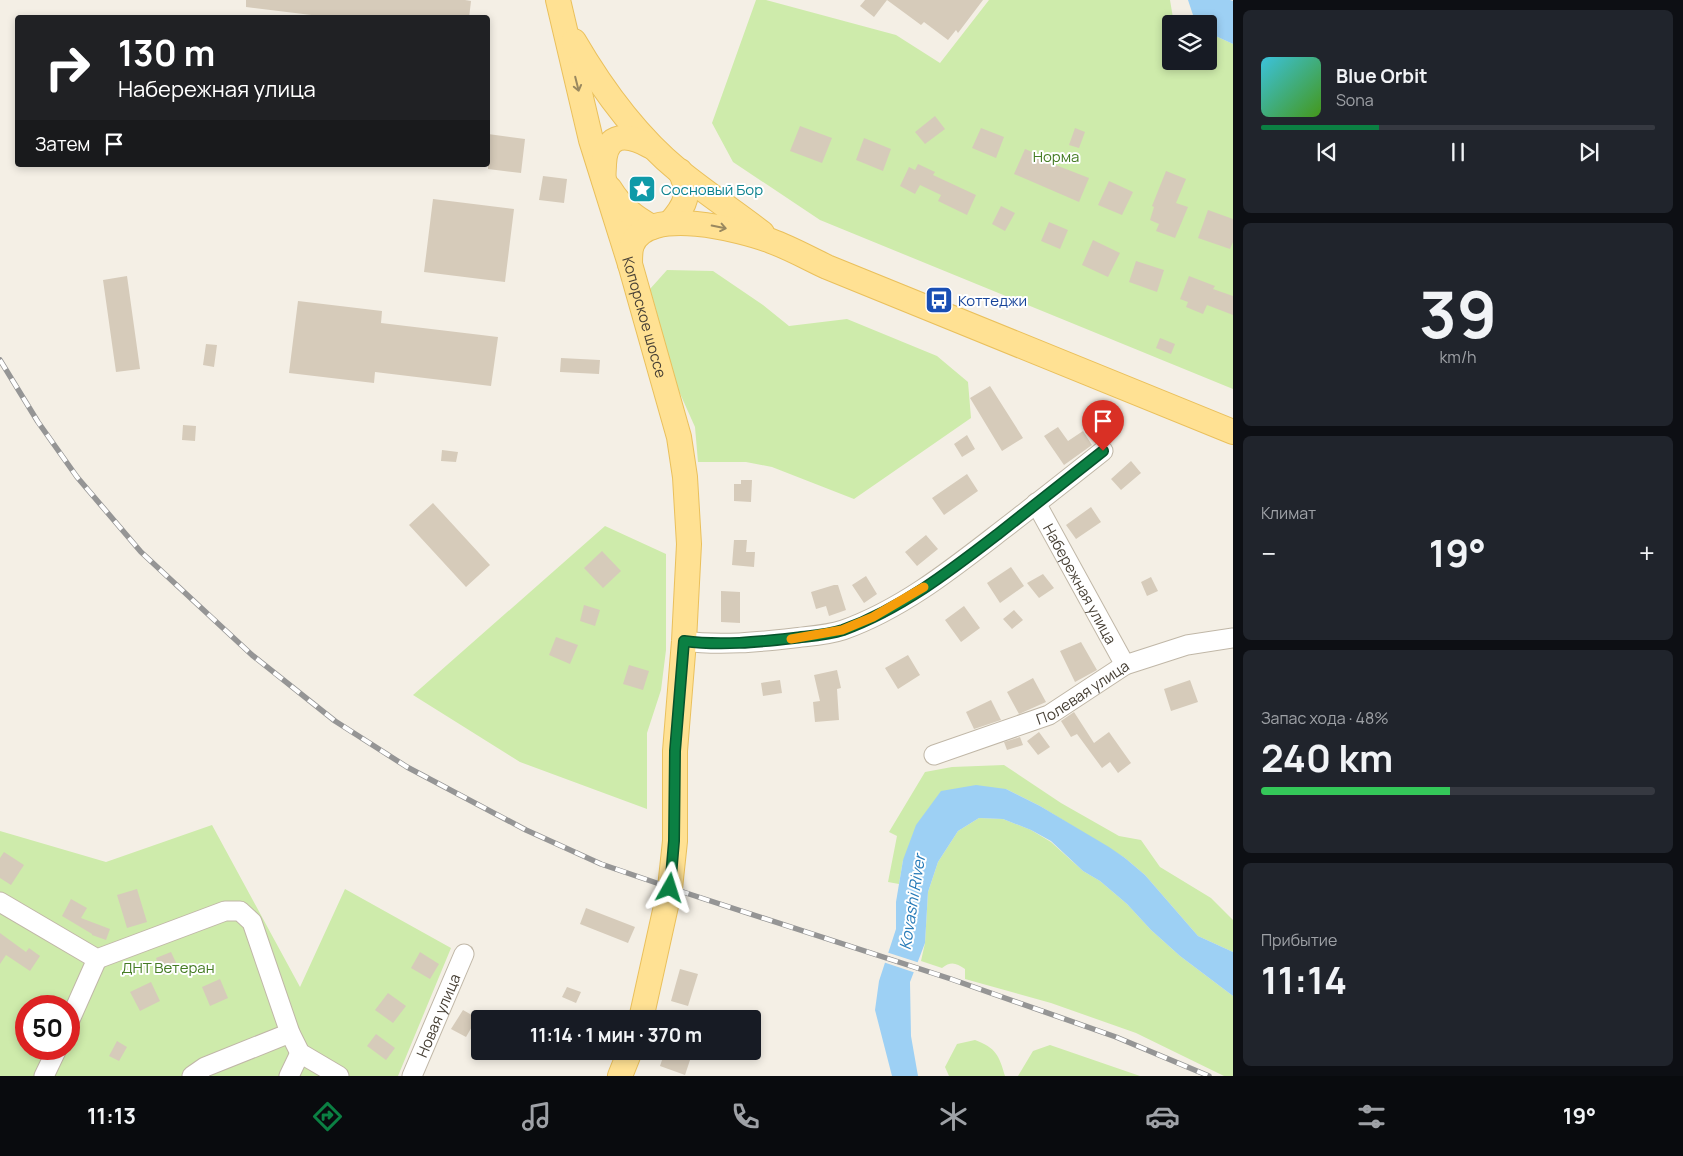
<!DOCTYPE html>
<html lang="ru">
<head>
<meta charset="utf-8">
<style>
  body { margin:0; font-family:Manrope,sans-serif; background:#20242c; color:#f1f3f6; height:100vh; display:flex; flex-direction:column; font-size:19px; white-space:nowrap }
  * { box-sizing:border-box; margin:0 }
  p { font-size:16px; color:#9ea1a6 }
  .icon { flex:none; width:28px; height:28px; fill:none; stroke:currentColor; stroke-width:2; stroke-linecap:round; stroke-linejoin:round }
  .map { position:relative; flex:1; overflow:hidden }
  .sheet { display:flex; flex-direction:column; gap:10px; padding:10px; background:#0d0f14; width:450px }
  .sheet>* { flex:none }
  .top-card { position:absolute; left:15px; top:15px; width:475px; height:152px; border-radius:5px; box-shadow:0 2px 8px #0003; background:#202124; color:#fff; overflow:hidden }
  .controls { position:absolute; left:1162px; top:15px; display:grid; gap:10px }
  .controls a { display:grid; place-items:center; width:55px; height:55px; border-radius:5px; background:#171b24; box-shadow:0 2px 8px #0003; font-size:25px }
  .speed { position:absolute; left:15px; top:995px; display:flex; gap:10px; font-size:25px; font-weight:700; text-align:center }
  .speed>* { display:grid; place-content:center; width:65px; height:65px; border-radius:50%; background:#171b24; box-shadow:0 2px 8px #0003; line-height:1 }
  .speed .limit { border:8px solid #d22; background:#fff; color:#111 }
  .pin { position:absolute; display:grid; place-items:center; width:42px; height:42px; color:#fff; margin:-51px -21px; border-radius:50% 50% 50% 0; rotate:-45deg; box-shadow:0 0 5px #0007 }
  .pin .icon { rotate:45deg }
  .me { position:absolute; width:55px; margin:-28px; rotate:6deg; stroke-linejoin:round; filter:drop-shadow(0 0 4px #0008) }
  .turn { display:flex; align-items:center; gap:18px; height:105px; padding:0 20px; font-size:22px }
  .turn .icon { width:65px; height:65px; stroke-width:2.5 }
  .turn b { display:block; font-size:35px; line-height:42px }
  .then { display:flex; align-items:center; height:48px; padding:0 20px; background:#0003; gap:10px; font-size:19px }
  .big { font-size:38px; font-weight:700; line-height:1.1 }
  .sheet .card { flex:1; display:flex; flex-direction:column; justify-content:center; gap:8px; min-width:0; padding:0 18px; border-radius:8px; background:#20242c }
  .sheet .dial { align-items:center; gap:0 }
  .dial b { font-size:65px; line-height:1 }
  .song { display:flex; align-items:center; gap:15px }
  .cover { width:60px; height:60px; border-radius:8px; background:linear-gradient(135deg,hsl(190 70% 55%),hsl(100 70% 35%)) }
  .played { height:5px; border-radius:2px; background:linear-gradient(90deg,#0b8043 30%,#363941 30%) }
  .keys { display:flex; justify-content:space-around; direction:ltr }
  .heat { display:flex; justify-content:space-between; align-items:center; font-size:28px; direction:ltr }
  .charge { height:8px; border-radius:4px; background:linear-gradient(90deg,#34c759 48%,#363941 0) }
  .trip { position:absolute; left:471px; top:1010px; width:290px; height:50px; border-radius:5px; background:#171b24; box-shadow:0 2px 8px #0003; font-weight:700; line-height:50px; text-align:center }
  .menu { display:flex; height:80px; justify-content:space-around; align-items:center; background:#090b0e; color:#9ea1a6 }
  .menu .icon { width:35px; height:35px }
  .menu .current { color:#0b8043 }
  .menu b { font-size:22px; color:#f1f3f6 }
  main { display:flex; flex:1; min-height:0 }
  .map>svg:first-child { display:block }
  .green { fill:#ceebab; fill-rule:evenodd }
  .water { fill:#9dd0f4 }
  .pier { fill:#f4efe5 }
  .building { fill:#d6cbba }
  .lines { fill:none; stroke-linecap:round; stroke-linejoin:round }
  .minor-casing { stroke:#c0b7a7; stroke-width:21 }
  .major-casing { stroke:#eac05c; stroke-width:26 }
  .minor { stroke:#fff; stroke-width:19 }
  .major { stroke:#ffe193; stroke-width:24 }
  .rail-casing { stroke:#959595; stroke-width:5.5 }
  .rail { stroke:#fff; stroke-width:4; stroke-dasharray:11; stroke-linecap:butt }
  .oneway { stroke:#99885f }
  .route-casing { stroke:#07532c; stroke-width:12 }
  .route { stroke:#0b8043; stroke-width:9 }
  .slow { stroke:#f59e0b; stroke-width:9 }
  .labels { text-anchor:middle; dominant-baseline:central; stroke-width:4; stroke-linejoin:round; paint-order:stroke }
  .park-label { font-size:15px; fill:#457c24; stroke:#fff }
  .culture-label { font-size:15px; fill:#0d838f; stroke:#fff; text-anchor:start }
  .transit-label { font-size:15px; fill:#164399; stroke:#fff; text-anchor:start }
  .street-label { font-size:15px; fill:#463f34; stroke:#fff }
  .water-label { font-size:16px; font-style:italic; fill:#277bb8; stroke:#fff }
</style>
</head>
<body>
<main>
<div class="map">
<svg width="1233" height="1076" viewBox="0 0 1233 1076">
  <rect width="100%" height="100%" fill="#f4efe5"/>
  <path class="green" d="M756,0H766L896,35L940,63L989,0H1170L1174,24H1171V61H1209V33L1233,44V389L820,220L733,162L712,123Z
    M667,270L713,271L763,305L789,326L847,319L937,356L968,382L971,418L854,499L772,467L746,462H698L695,427L678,389L650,289Z
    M605,526L666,554V650L661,690L647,733V809L520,762L413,695Z
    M1004,765L1061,803L1119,836L1141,840L1160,867L1211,898L1233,920V952L1198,936L1145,875L1125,858L1040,806L1006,789L903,860L899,884L888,882L897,836L889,832L925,772L952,767Z
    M979,818L1003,819L1031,830L1051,842L1083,871L1100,881L1127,904L1151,930L1180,956L1233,996V1076H1224L1136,1033L1051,1003L965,979V969C956,963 951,961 942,968L921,961L925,943L928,892L938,862L958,831Z
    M212,825L300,987L345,889L451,948L398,1076H0V831L106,862ZM26,1006H69V1049H26Z
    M975,1040C996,1048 999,1055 1005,1076H949L945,1067L957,1044Z
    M1050,1045L1140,1076H1018L1033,1051Z"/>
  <path class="water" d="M1188,0H1230L1233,1V44L1209,33V24H1196Z
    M976,785L1006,789L1040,806L1109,847L1125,858L1145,875L1198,936L1233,952V996L1180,956L1151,930L1127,904L1100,881L1083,871L1051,841L1031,830L1003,819L979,818L958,831L938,862L928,892L925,943L910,982L911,1036L918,1076H892L875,1010L879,981L896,929V902L903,860L916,825L941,791Z"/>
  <path class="pier" d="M886,952L920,963L916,973L883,962Z"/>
  <path class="building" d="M246,0H465L471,1L469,18H336L246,7Z
    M865,0H983L958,33L956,30L948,40L924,22L921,25L887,0L874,17L860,6Z
    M935,116L945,129L925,144L915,132Z
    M800,126L832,138L822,163L790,151Z
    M981,128L1004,137L996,158L972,148Z
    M1075,128L1085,132L1079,148L1069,145Z
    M488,134L525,139L521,173L488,169Z
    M864,138L891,149L883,171L856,160Z
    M1025,149L1049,159L1048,162L1089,178L1079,202L1014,174Z
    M918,164L935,172L933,175L976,195L967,215L938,201L941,195L920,185L915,194L900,186L909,167L915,170Z
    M1166,171L1186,179L1176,203L1188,207L1175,238L1156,231L1159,224L1150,220L1154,207L1152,206Z
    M543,176L567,179L564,203L539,200Z
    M1109,181L1133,192L1122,215L1098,205Z
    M433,199L514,209L505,282L424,272Z
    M1001,206L1015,213L1005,231L992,224Z
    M1208,210L1233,219V242L1230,249L1198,238Z
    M1049,222L1068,230L1060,249L1041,241Z
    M1093,240L1120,253L1108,277L1082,265Z
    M1136,261L1164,270L1157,292L1129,282Z
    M127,276L140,369L116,372L103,280Z
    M1189,276L1215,286L1213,289L1233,296V315L1207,305L1203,314L1186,307L1188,302L1180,299Z
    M298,301L382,311L381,323L498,337L491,386L375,372L374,383L289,373Z
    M1160,338L1175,344L1171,354L1156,348Z
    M206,344L217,345L214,367L203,365Z
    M561,358L600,360L599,374L560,372Z
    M990,386L1023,438L1002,451L970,398Z
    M183,425L196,426L195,441L182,440Z
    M1058,427L1068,441L1083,431L1092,445L1064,465L1044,436Z
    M967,435L975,449L962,457L954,444Z
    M442,450L458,452L456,462L441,461Z
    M1131,461L1141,473L1121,490L1111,479Z
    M967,474L978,491L944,515L932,498Z
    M741,480H752L751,502L734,501V484H741Z
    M433,503L490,565L466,587L409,525Z
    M1091,507L1101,522L1076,539L1066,525Z
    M926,535L938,549L917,566L905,552Z
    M734,540H747L746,552H755L754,567L732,565Z
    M602,551L621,571L603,588L584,568Z
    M1011,567L1024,586L1000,603L987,583Z
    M1043,574L1054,588L1039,598L1027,583Z
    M866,576L877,594L864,603L852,585Z
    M1151,577L1158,591L1147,596L1141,582Z
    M834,585H838L846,610L829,616L826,606L816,609L811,592Z
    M721,591L740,592V623L721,622Z
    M584,605L600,610L595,626L580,621Z
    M964,606L980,628L961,642L945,620Z
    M1014,610L1023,620L1012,629L1003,619Z
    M556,637L578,645L570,664L549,655Z
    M1081,642L1097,670L1075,682L1060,651Z
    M908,655L920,675L898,689L885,668Z
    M629,665L649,671L643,690L623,684Z
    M837,670L841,688L837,689L839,720L815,722L813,702L820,701L814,675Z
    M1033,678L1046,702L1019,714L1007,692Z
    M780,680L782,693L763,696L761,683Z
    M1190,680L1198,702L1171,711L1164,689Z
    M991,700L1001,720L974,729L966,712Z
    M1074,712L1094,743L1109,732L1131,763L1118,773L1110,762L1102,768L1077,734L1071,737L1061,721Z
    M1039,732L1050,747L1038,755L1027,741Z
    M1020,737L1023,745L1007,750L1004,742Z
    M4,852L24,865L11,885L0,878V858Z
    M137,889L147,922L127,928L117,895Z
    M71,899L87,908L81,918L110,929L106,940L92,935V934L62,916Z
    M586,908L635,927L628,943L580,924Z
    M0,933L26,952L29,948L40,956L30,971L6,955L0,964Z
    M171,952L179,969L163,975L156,958Z
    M420,952L439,964L430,979L411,968Z
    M680,969L698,974L688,1006L671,1001Z
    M220,979L228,998L210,1006L202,987Z
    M151,982L160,1001L140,1011L130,992Z
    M567,987L581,992L576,1003L562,997Z
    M388,993L406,1006L393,1023L375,1010Z
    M463,1010L477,1018L466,1037L451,1029Z
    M376,1034L395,1048L386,1060L367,1046Z
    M117,1041L127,1047L119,1061L109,1056Z
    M665,1051L690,1060L685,1075L660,1066Z"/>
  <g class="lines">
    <g class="minor-casing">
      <g id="minor">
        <path id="s1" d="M1036,503L1125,665"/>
        <path d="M684,641C720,646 759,642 794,638C810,636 828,635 843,630C902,609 952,569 1001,531C1035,505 1069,478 1103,451"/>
        <path id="s2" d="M934,755L1049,715L1125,665L1187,645L1233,638"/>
        <path d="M0,902L97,959L225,911H240L252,922L290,1033L300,1053L339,1076"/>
        <path d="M69,1022L97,959"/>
        <path d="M44,1076L57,1049"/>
        <path d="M192,1076L205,1067L290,1033"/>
        <path d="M289,1076L300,1053"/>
        <path id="s3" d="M412,1076L464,954"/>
      </g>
    </g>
    <g class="major-casing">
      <g id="major">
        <path id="s4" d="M558,0L591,140L630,264L679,437L685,477L689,544L684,641L675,751V841L670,888L641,1019"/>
        <path d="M574,41C602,89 635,135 679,171C706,193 735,212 762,233"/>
        <path d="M650,146C628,134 606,131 604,164C604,169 603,175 604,179C604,183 608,187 610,189C621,207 634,217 652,227"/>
        <path d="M670,223C686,205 691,194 680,171"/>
        <path d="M630,264C630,258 630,250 632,245C647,205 742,230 771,241C790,248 808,258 827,267L1233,432"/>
        <path d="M620,1076L630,1051"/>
      </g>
    </g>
    <use href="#minor" class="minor"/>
    <use href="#major" class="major"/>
    <g class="rail-casing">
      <path id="rail" d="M0,360L38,422L77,477L141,552L252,655L335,721L407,767L526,830L601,864L683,892L951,979L1116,1037L1209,1076"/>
    </g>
    <use href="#rail" class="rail"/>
  </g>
  <defs><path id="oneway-shaft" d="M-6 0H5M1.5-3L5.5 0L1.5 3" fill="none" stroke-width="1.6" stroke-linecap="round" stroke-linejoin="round" transform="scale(1.25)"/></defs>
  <g class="oneway">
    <use href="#oneway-shaft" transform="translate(577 84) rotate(76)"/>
    <use href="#oneway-shaft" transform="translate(719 227) rotate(11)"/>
  </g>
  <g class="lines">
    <g class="route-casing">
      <path id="route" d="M670,888L674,841L675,751L684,641C720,646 759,642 794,638C810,636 828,635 843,630C901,609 950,571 998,534C1033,506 1068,479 1103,451"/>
    </g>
    <use href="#route" class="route"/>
    <path class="slow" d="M791,639L842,630L873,617L924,587"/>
  </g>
  <defs>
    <g id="sight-square" transform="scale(1.4375)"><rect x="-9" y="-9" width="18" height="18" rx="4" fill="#0f9aa8" stroke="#fff"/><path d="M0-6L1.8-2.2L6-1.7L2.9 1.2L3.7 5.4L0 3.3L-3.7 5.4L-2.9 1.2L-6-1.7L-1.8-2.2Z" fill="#fff"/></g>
    <g id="bus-square" transform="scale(1.4375)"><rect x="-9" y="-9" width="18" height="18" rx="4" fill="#1a4fb4" stroke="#fff"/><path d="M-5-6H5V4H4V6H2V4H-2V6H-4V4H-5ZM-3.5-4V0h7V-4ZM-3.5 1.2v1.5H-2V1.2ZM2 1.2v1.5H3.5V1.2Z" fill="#fff"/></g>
  </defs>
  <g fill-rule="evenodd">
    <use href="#sight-square" x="642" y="189"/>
    <use href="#bus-square" x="939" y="300"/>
  </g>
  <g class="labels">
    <g class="park-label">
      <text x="1056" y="156">Норма</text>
      <text x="168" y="967">ДНТ Ветеран</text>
    </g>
    <g class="culture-label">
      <text x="661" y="189">Сосновый Бор</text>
    </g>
    <g class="transit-label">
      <text x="958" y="300">Коттеджи</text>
    </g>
    <g class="street-label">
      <text stroke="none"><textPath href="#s4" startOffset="329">Копорское шоссе</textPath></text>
      <text stroke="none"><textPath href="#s1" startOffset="92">Набережная улица</textPath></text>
      <text stroke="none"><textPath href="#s2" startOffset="162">Полевая улица</textPath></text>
      <text stroke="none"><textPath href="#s3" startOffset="66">Новая улица</textPath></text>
    </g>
    <g class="water-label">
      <text transform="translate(912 902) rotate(-81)">Kovashi River</text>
    </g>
  </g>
</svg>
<div class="controls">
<a><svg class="icon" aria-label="layers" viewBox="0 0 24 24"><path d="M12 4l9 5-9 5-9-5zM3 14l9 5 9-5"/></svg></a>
</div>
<div class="speed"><div class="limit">50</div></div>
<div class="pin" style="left:1103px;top:451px;background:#d93025"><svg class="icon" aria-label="arrive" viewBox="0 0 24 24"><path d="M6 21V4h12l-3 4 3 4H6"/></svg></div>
<svg class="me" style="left:670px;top:888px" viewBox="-20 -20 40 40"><path d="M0-17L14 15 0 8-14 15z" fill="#0b8043" stroke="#fff" stroke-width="4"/></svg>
<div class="trip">11:14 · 1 мин · 370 m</div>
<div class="top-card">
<div class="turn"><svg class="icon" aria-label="right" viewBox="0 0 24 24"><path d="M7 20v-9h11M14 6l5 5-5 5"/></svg><div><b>130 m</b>Набережная улица</div></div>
<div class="then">Затем<svg class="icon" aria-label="arrive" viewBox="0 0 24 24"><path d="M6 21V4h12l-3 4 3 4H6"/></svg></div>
</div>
</div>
<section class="sheet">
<div class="card">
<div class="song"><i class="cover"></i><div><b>Blue Orbit</b><p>Sona</p></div></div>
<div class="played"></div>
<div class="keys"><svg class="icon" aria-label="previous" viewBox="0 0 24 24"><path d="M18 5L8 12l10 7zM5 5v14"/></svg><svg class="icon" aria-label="pause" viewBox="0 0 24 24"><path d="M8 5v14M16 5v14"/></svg><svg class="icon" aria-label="next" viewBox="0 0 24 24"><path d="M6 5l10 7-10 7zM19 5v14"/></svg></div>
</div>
<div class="card dial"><b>39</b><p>km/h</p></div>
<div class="card"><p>Климат</p>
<div class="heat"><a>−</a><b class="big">19°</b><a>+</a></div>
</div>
<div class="card"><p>Запас хода · 48%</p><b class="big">240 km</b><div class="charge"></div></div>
<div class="card"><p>Прибытие</p><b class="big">11:14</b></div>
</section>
</main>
<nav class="menu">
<b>11:13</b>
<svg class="icon current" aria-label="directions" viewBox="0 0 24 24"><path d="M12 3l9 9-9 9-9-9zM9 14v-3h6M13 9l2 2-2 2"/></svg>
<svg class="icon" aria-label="music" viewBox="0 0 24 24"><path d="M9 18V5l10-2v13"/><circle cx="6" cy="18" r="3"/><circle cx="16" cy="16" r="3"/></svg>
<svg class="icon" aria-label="phone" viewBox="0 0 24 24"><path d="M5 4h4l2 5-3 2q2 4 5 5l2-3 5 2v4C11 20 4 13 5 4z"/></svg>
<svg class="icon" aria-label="climate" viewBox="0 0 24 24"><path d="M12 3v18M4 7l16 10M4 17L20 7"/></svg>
<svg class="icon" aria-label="car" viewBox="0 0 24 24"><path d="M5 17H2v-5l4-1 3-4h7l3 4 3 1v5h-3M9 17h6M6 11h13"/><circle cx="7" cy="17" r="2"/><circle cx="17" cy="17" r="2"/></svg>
<svg class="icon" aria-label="filters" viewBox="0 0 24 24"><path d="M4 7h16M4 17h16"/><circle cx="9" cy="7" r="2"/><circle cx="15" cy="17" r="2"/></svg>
<b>19°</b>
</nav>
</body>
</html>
